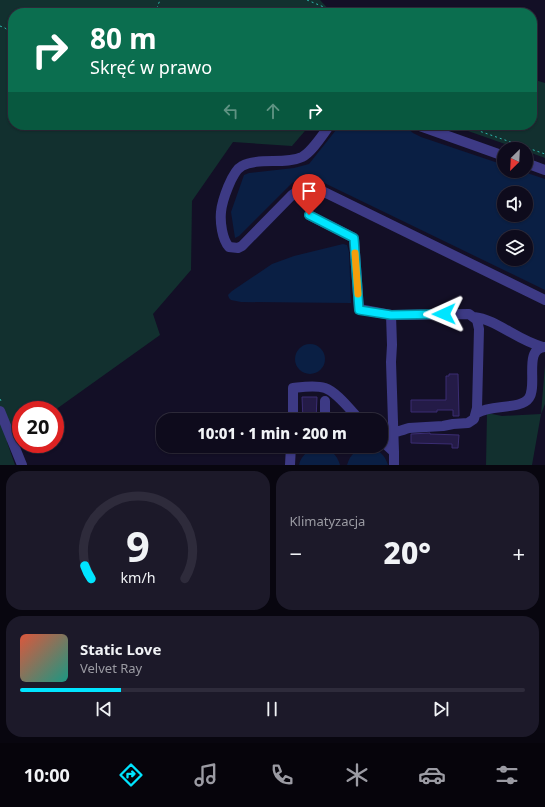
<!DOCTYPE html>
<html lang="pl">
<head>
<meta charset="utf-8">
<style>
  body { margin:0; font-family:"Noto Sans",sans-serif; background:#1c1929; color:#f1f3f6; height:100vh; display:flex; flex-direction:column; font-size:15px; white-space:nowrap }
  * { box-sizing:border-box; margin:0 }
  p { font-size:13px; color:#9b9ba3 }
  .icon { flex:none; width:22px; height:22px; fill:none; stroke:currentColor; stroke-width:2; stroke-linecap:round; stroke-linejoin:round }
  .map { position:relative; height:465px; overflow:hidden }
  .drawer { display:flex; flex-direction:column; gap:6px; padding:6px; background:#08060f; flex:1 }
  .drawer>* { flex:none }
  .top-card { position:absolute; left:8px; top:8px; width:529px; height:122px; border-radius:16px; box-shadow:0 1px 3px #0004,0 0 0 1px #2e2b3b; background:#0b6e4f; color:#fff; overflow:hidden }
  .needle { width:26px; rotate:204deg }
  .tools { position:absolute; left:497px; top:142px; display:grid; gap:8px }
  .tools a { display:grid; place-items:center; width:36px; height:36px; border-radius:50%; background:#0e0b1c; box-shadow:0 1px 3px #0004,0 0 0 1px #2e2b3b; font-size:20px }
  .speed { position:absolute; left:12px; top:401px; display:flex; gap:8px; font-size:20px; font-weight:700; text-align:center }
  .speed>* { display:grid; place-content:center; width:52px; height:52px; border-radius:50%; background:#0e0b1c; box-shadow:0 1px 3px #0004,0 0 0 1px #2e2b3b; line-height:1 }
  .speed .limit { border:6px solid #d22; background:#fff; color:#111 }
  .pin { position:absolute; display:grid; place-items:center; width:34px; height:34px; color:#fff; margin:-41px -17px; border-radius:50% 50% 50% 0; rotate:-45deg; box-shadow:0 0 4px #0007 }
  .pin .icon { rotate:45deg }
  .me { position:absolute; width:44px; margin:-22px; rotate:269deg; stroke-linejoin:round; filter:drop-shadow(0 0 3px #0008) }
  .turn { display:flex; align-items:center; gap:14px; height:84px; padding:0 16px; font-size:18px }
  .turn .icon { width:52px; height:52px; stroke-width:2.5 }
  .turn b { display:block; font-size:28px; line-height:34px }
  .lanes { display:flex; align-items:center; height:38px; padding:0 16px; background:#0003; justify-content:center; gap:20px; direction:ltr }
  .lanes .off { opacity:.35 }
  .big { font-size:30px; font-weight:800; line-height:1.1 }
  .drawer .card { flex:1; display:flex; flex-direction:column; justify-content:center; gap:6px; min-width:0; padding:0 14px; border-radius:16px; background:#1c1929 }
  .drawer .dial { align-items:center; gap:0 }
  .dial svg { height:104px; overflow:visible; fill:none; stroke:#2e2b3b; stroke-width:7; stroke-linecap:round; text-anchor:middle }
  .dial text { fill:#f1f3f6; stroke:none }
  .song { display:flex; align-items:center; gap:12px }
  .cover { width:48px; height:48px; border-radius:6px; background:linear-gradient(135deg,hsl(10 70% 55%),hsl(170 70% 35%)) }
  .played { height:4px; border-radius:2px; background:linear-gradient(90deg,#00e5ff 20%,#2e2b3b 20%) }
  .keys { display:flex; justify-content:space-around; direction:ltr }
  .heat { display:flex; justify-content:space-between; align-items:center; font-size:22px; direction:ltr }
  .drawer .tiles { flex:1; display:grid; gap:6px; grid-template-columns:1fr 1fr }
  .card:last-child { grid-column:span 2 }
  .trip { position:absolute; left:156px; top:413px; width:232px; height:40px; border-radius:16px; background:#0e0b1c; box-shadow:0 1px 3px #0004,0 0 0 1px #2e2b3b; font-weight:800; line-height:40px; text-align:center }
  .tabs { display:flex; height:64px; justify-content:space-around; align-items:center; background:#06040b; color:#9b9ba3 }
  .tabs .icon { width:28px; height:28px }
  .tabs .active { color:#00e5ff }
  .tabs b { font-size:18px; color:#f1f3f6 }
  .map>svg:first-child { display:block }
  .green { fill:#12302f }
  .water { fill:#0a1f44; fill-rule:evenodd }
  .building { fill:#241b47; stroke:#3b2d73 }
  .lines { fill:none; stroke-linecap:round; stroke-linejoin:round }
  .path { stroke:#2fb8b0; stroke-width:1; stroke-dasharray:2 3; stroke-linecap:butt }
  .minor { stroke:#3d3a85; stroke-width:10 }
  .route-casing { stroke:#0095a6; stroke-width:10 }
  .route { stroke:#00e5ff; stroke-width:7 }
  .slow { stroke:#f59e0b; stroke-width:7 }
</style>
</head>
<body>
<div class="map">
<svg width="545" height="465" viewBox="0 0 545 465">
  <rect width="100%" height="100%" fill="#130f26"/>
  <path class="green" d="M0,0H320L332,13H13V125H310L292,146L233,142L192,201L191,270L153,314L160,335L55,410H21V434L7,442L15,465H0Z
    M532,79L545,83V158L526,151V149H519L451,125H532Z
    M545,365V404L541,414L532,465H486L487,413L502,416L541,414Z"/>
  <path class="water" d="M340,125H404L413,133L421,137L504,165V171H521L545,179V290L312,177L298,180L292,183L239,236L235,238L231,212L244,175L249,173L294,168L309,164ZM504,193H526V215H504ZM504,237H526V259H504Z
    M343,244L347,245L349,252L351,303L241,302L231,300L229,298L228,295L232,291L272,264L294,256Z
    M295 359a15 15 0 1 1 30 0a15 15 0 1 1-30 0Z
    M316,448C328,447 337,453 340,465H299C301,456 307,451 316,448Z
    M368,448C379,449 385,455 388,465H347C350,454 357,449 368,448Z"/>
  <path class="building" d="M449,374H458L459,416H453V410H437V412H411V400H446V376H449Z
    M302,397H317L316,420H303Z
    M430,433V434L459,435L458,448H452V444L411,443V434Z"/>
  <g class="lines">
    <path class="path" d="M307,0L331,10L334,13
      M155,13L160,0
      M0,26L5,28L13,34
      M462,125L545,154
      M0,399L2,403"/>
    <path class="minor" d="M330,125C323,134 312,152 302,157C285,165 258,157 242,166C232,171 222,201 221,212C220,222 222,239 229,247L238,248L242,246L292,195C301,188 309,186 320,190L545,300
      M417,125L504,156
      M526,163L545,170
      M309,215L354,238L359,309L391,315
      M474,317C496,319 518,341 543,347
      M0,411L22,465
      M477,413C491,404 521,410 529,398C538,385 523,348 545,347
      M293,420V388C303,387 315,385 325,388C337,392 351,411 360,420
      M325,420V401
      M381,437C390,434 400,431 409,428L443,426L453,424L468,423L474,419L477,408L479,329L477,320L469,314L391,315L392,345L391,362L394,452
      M381,440L394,452V465
      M290,465L291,446"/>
  </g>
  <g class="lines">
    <g class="route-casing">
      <path id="route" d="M309,215L354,238L359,310L391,315L444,314"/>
    </g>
    <use href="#route" class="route"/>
    <path class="slow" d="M355,253L358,294"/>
  </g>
</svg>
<div class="tools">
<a><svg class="needle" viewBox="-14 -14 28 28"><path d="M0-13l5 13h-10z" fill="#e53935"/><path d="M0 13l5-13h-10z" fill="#9b9ba3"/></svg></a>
<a><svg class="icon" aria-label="sound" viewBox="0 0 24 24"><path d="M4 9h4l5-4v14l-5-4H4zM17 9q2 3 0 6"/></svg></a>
<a><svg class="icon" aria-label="layers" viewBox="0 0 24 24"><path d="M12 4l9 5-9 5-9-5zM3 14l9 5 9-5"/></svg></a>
</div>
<div class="speed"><div class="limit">20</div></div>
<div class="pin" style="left:309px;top:215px;background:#d93025"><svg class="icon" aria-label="arrive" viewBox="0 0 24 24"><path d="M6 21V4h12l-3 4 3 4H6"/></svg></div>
<svg class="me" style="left:444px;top:314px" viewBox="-20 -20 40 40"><path d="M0-17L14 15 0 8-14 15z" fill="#00e5ff" stroke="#fff" stroke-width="4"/></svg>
<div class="trip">10:01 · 1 min · 200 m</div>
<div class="top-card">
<div class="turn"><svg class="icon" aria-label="right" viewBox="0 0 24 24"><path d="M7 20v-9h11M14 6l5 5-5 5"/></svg><div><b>80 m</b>Skręć w prawo</div></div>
<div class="lanes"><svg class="icon off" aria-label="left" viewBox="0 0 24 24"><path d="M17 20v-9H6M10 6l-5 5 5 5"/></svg><svg class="icon off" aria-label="ahead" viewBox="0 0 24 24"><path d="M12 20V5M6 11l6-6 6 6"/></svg><svg class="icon" aria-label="right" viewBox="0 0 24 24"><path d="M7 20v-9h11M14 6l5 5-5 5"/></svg></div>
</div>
</div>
<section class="drawer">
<div class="tiles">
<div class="card dial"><svg viewBox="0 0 100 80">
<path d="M14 69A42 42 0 1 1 86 69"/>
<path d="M14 69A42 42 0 0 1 9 59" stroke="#00e5ff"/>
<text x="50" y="56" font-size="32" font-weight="700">9</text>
<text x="50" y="72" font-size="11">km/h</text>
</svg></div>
<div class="card"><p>Klimatyzacja</p>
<div class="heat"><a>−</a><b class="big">20°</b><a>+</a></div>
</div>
<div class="card">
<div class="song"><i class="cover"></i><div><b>Static Love</b><p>Velvet Ray</p></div></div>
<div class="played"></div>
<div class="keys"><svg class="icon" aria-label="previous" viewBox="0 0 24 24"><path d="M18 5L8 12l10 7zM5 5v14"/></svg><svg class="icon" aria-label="pause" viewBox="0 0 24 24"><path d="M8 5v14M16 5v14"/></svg><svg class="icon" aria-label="next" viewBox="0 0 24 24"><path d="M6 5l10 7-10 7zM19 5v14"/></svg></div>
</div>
</div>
</section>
<nav class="tabs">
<b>10:00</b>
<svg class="icon active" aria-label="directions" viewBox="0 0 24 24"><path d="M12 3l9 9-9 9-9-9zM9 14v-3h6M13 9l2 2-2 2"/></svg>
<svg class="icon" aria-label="music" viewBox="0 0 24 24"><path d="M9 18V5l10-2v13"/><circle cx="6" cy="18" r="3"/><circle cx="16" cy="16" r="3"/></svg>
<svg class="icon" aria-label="phone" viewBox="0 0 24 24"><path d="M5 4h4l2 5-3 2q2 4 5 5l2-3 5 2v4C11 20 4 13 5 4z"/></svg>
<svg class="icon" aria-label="climate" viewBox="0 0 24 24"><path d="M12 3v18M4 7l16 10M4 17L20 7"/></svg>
<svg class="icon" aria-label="car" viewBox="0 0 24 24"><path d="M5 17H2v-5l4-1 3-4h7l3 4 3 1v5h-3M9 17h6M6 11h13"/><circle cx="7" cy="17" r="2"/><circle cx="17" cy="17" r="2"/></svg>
<svg class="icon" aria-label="filters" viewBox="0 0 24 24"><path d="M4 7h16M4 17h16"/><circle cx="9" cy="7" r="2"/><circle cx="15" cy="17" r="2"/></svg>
</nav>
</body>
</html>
